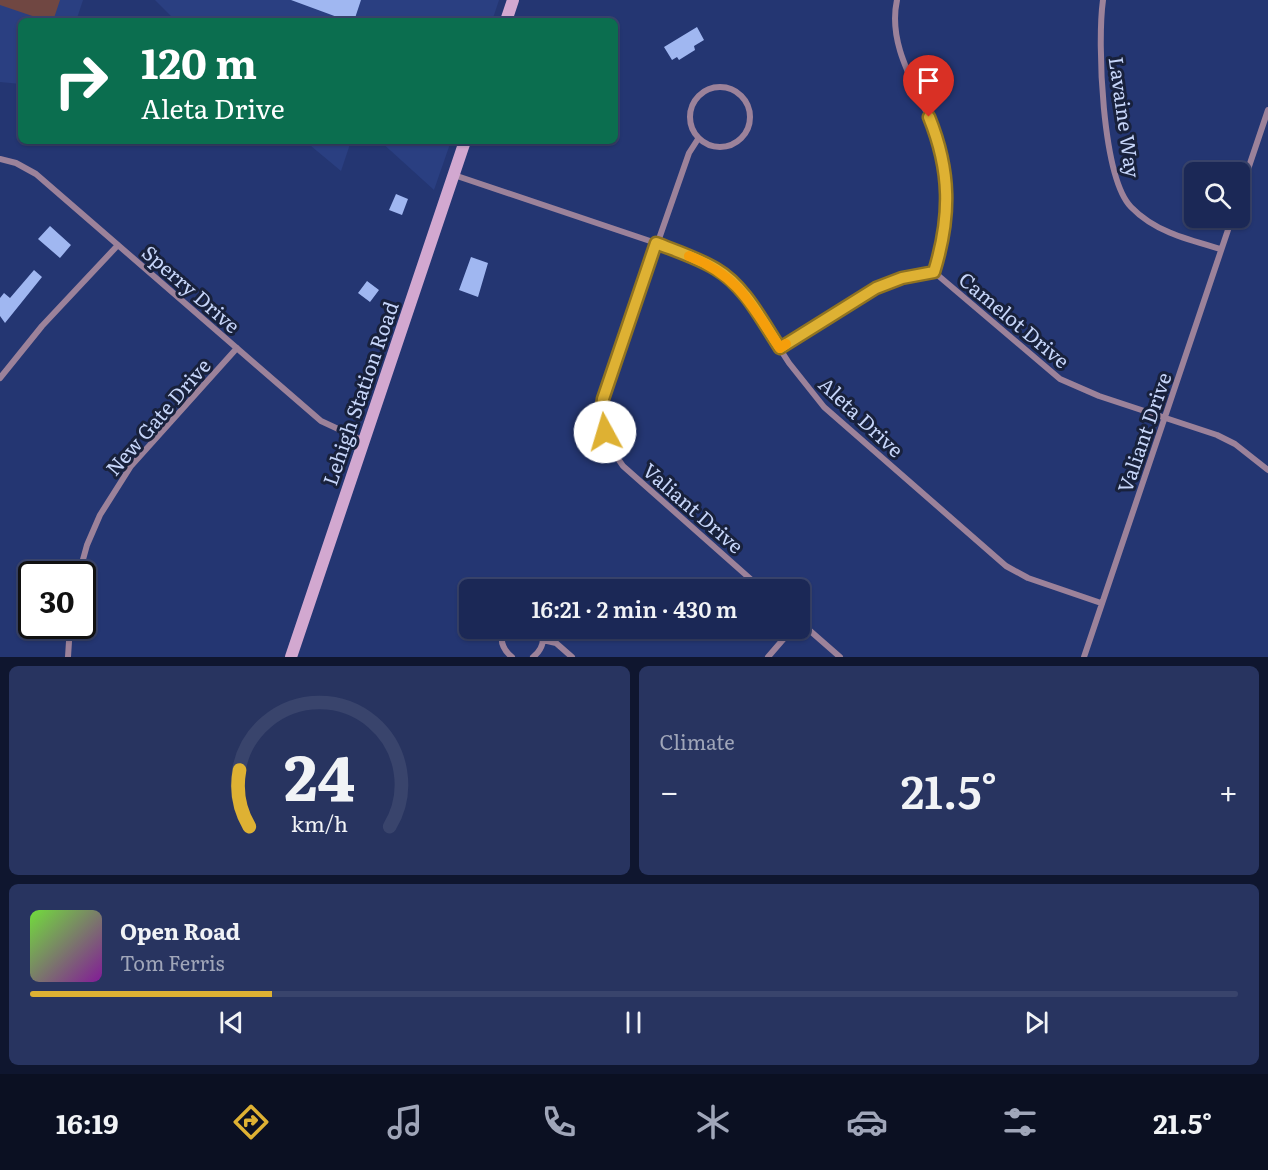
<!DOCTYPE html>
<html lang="en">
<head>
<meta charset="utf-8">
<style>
  body { margin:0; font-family:Literata,serif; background:#283460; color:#f1f3f6; height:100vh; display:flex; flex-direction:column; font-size:22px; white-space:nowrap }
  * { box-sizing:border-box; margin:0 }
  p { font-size:20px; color:#a0a6b9 }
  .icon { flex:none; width:33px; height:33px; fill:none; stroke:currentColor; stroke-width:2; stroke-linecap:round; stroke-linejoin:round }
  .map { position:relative; height:657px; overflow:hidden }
  .side { display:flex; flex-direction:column; gap:9px; padding:9px; background:#0f162f; flex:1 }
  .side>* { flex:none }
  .banner { position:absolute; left:18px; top:18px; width:600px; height:126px; border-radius:9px; box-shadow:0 2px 4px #0004,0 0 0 2px #39446c; background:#0b6e4f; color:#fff; overflow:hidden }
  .fabs { position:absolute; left:1184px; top:162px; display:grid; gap:12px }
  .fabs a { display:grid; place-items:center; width:66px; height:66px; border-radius:9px; background:#1b2856; box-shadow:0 2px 4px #0004,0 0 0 2px #39446c; font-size:30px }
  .speed { position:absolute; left:18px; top:561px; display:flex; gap:12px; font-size:30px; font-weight:700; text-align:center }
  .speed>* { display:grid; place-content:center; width:78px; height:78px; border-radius:50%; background:#1b2856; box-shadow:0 2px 4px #0004,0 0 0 2px #39446c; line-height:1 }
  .speed .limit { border:3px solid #111; border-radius:9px; background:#fff; color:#111 }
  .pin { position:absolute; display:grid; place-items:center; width:51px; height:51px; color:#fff; margin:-62px -26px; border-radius:50% 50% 50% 0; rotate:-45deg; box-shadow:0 0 6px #0007 }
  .pin .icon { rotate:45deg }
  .me { position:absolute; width:66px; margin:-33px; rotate:354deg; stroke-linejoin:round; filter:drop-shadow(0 0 4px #0008) }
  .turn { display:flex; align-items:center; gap:21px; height:126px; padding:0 24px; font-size:27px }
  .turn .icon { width:78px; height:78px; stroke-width:2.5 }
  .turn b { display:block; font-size:42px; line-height:51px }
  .big { font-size:45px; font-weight:600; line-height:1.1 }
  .side .card { flex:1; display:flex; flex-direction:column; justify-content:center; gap:9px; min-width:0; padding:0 21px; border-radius:9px; background:#283460 }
  .side .dial { align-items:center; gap:0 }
  .dial svg { height:156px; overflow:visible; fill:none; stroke:#39446c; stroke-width:7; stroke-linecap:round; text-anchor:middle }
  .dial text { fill:#f1f3f6; stroke:none }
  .song { display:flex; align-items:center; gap:18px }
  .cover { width:72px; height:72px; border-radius:9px; background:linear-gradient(135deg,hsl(100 70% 55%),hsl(290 70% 35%)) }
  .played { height:6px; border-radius:3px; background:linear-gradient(90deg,#deb133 20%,#39446c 20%) }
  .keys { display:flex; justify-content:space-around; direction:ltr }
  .heat { display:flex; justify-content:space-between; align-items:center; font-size:33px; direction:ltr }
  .side .tiles { flex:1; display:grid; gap:9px; grid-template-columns:1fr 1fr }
  .card:last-child { grid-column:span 2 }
  .trip { position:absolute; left:459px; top:579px; width:351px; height:60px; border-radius:9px; background:#1b2856; box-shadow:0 2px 4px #0004,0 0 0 2px #39446c; font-weight:600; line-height:60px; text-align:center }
  .tab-bar { display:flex; height:96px; justify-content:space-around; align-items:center; background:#0b1022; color:#a0a6b9 }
  .tab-bar .icon { width:42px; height:42px }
  .tab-bar .current { color:#deb133 }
  .tab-bar b { font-size:27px; color:#f1f3f6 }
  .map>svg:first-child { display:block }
  .built { fill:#2a3f81 }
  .green { fill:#704742 }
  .building { fill:#a0b7f1 }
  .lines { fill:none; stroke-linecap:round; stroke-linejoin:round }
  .minor { stroke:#9c829a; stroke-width:6 }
  .secondary { stroke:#d2a8d0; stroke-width:12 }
  .route-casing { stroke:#907321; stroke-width:15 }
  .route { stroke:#deb133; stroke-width:10 }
  .slow { stroke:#f59e0b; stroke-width:10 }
  .labels { text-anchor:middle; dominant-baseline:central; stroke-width:6; stroke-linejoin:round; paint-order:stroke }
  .street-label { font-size:20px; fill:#c6d5f9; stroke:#18213c }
</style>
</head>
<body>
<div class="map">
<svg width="1268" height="657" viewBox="0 0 1268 657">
  <rect width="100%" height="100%" fill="#243672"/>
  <path class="built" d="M0,0H83L76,21H21V84L0,82Z
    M155,0H499L492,21H176Z
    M305,141H351L341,171Z
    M380,141H451L434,190Z"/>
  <path class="green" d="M0,0H60L53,21H47L0,5Z"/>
  <path class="building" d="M291,0H361L354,21H348Z
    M697,27L704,40L694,46L695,50L679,60L677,57L672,60L664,47Z
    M396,194L408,199L402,215L389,210Z
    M50,226L71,245L60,258L38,239Z
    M471,257L488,263L478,297L459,290Z
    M34,270L42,277L5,323L0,316V298L4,293L10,298Z
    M367,281L379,290L370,302L358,293Z"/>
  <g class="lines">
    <path class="minor" d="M897,0C886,50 923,95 938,140C953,183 947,230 934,272
      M1103,0C1097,42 1102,177 1131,207C1155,232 1189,240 1221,249
      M690 117a30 30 0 1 1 60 0a30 30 0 1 1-60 0Z
      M698,139L689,153L603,399C599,423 609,447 623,466L763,590
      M0,159L16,163L36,174L321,421L364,441
      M454,175L656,243L718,270L744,293L789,363L824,407L1006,566L1028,578L1101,603
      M1239,196L1268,110
      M934,272L1060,379L1099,396L1217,435L1235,444L1268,470
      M780,348L875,288L902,278L934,272
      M0,378L42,326L118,245
      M79,574L87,545L100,515L131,466L237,348
      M800,622L840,657
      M504,628C499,640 502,649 512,657
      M543,640L556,643L572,657
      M68,657L70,626
      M533,657C542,650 546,640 540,628
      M768,657L793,628
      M1084,657L1232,218"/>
    <path class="secondary" d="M506,21L513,0
      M291,657L465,141"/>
  </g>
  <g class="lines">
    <g class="route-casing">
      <path id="route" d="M605,432L602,407L603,399L656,243C676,251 698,258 716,269C745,286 762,321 780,348L876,288L902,278L934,272C951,217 951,171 929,117"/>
    </g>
    <use href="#route" class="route"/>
    <path class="slow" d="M689,256C740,277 751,305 780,348L786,344"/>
  </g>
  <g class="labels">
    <g class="street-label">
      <text transform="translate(1126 117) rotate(82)">Lavaine Way</text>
      <text transform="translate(192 288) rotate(41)">Sperry Drive</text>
      <text transform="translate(1015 319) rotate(40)">Camelot Drive</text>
      <text transform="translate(359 393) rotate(-71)">Lehigh Station Road</text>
      <text transform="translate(157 416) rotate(-49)">New Gate Drive</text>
      <text transform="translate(862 416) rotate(43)">Aleta Drive</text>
      <text transform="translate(1143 432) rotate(-71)">Valiant Drive</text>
      <text transform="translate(694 507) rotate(41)">Valiant Drive</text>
    </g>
  </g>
</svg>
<div class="fabs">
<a><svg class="icon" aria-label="search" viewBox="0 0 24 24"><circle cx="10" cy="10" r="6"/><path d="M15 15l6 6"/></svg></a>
</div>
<div class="speed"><div class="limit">30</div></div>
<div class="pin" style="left:929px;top:117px;background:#d93025"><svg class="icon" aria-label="arrive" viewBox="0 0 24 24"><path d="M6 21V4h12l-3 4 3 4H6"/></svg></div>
<svg class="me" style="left:605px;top:432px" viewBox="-20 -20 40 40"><circle r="19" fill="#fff"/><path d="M0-13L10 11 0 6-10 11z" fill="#deb133"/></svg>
<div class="trip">16:21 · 2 min · 430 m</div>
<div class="banner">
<div class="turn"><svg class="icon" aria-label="right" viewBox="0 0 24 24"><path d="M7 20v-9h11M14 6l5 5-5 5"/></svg><div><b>120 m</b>Aleta Drive</div></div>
</div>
</div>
<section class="side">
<div class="tiles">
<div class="card dial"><svg viewBox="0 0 100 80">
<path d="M14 69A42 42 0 1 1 86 69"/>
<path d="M14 69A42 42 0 0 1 9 40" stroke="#deb133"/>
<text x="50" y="56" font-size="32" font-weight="700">24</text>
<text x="50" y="72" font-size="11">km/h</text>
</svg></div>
<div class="card"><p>Climate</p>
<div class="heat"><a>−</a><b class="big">21.5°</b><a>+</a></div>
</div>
<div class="card">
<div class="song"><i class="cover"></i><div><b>Open Road</b><p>Tom Ferris</p></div></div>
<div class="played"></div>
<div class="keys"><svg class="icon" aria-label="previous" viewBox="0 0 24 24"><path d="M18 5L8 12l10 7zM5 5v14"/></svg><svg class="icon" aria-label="pause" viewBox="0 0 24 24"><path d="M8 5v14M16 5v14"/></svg><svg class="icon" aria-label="next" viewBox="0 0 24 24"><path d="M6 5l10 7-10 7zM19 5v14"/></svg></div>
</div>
</div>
</section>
<nav class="tab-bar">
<b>16:19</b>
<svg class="icon current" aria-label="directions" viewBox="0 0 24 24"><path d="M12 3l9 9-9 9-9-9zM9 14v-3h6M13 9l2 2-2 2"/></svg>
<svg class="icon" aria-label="music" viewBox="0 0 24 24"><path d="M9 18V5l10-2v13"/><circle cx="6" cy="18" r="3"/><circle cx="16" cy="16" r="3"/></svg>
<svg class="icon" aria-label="phone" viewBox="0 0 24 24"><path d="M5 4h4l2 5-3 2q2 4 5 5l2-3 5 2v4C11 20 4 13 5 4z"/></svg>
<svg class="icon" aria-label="climate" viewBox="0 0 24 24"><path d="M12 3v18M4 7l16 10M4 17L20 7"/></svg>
<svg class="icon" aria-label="car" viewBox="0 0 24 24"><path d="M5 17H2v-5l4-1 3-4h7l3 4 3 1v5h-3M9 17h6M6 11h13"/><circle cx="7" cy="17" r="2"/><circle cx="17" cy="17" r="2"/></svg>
<svg class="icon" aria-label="filters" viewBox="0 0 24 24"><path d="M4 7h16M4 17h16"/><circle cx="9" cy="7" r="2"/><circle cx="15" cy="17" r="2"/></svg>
<b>21.5°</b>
</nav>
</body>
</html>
